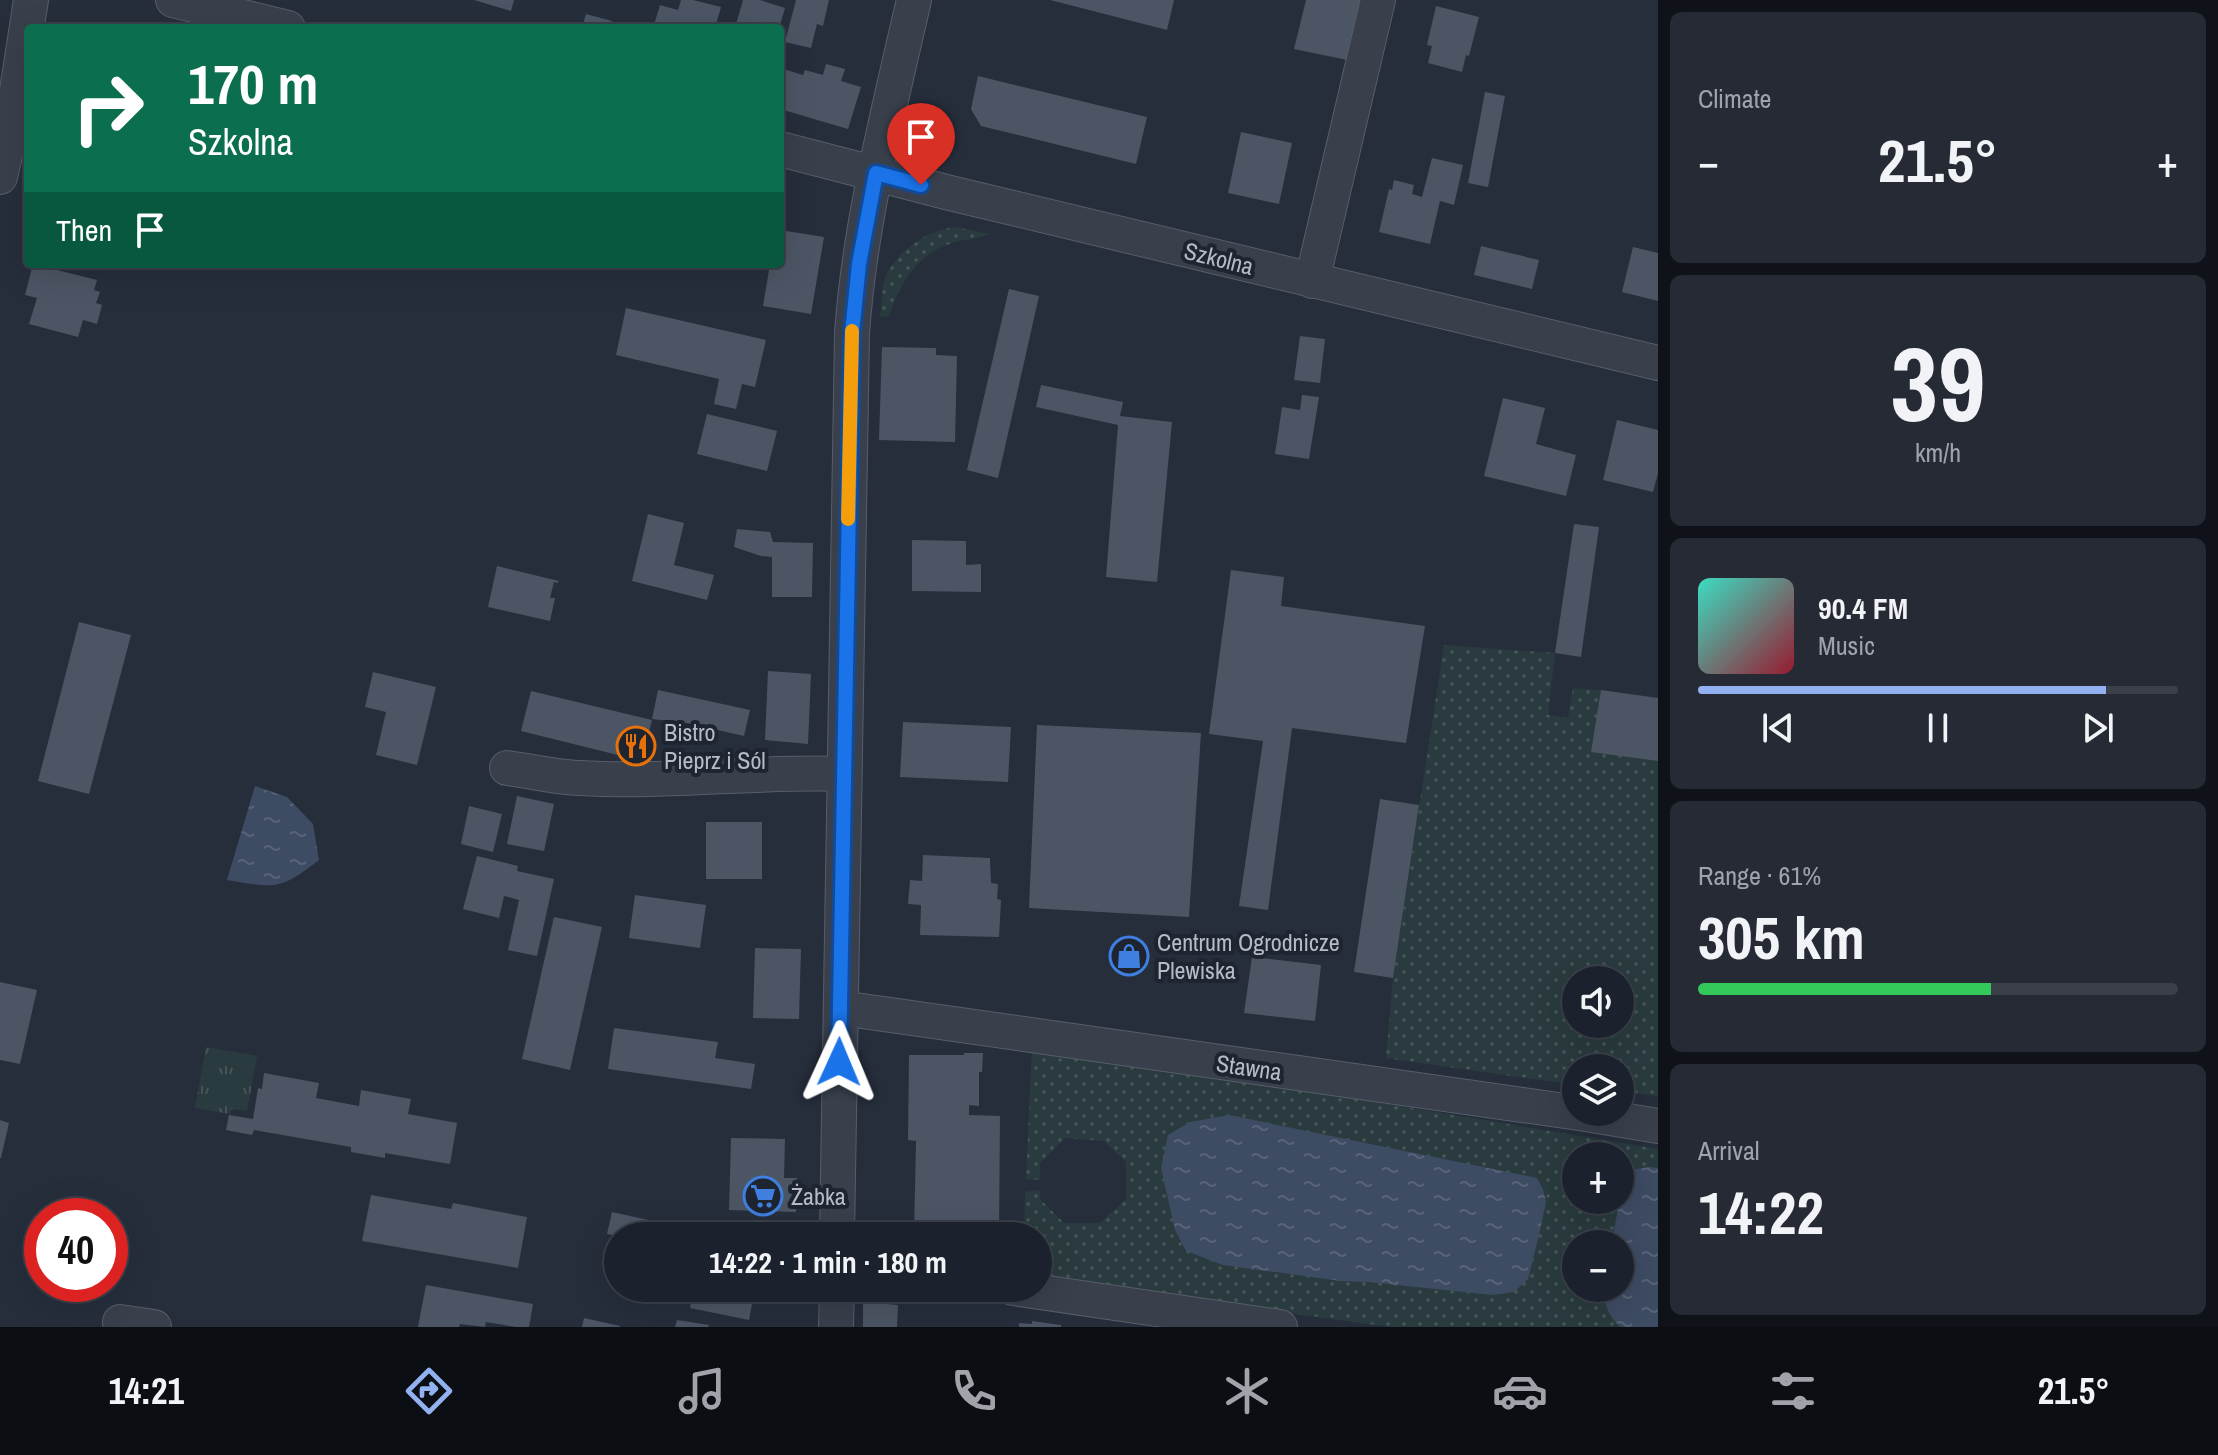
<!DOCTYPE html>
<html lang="en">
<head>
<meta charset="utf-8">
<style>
  body { margin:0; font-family:"Archivo Narrow",sans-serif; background:#252a35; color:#f1f3f6; height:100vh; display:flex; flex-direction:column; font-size:30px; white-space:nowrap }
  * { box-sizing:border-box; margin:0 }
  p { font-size:26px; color:#a0a4aa }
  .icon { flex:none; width:44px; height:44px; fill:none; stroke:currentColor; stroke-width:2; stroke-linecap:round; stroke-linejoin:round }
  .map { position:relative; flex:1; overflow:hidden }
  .sheet { display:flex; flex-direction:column; gap:12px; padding:12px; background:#0f1319; width:560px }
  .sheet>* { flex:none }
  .hud { position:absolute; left:24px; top:24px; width:760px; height:244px; border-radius:8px; box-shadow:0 8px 32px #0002,0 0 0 2px #3a3f49; background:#0b6e4f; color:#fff; overflow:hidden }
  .fabs { position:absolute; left:1562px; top:966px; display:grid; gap:16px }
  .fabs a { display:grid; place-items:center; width:72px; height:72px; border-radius:50%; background:#1c222d; box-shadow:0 8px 32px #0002,0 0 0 2px #3a3f49; font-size:40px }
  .speed { position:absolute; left:24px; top:1198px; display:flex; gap:16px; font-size:40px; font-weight:700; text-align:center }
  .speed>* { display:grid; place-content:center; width:104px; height:104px; border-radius:50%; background:#1c222d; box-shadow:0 8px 32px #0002,0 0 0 2px #3a3f49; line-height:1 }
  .speed .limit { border:12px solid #d22; background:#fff; color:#111 }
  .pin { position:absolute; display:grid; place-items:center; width:68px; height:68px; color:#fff; margin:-82px -34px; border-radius:50% 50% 50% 0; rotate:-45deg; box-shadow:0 0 8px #0007 }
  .pin .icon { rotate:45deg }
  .me { position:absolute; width:88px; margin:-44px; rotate:1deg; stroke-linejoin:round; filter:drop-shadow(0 0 6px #0008) }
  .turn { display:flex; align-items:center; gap:28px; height:168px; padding:0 32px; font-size:36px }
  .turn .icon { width:104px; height:104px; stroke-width:2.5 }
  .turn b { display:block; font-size:56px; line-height:68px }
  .then { display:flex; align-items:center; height:76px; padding:0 32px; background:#0003; gap:16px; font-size:30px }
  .big { font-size:60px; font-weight:700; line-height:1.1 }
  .sheet .card { flex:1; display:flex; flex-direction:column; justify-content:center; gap:12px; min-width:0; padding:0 28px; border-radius:12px; background:#252a35 }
  .sheet .dial { align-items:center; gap:0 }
  .dial b { font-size:104px; line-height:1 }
  .song { display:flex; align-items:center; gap:24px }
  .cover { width:96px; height:96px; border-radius:12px; background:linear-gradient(135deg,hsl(170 70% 55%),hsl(350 70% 35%)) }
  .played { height:8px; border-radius:4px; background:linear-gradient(90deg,#92b1f0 85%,#3a3f49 85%) }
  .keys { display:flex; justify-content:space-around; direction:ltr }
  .heat { display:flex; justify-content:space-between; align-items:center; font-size:44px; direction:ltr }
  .charge { height:12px; border-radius:6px; background:linear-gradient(90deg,#34c759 61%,#3a3f49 0) }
  .trip { position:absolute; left:604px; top:1222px; width:448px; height:80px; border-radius:40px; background:#1c222d; box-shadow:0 8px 32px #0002,0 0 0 2px #3a3f49; font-weight:700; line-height:80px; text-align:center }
  .menu { display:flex; height:128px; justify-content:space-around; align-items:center; background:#0b0e12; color:#a0a4aa }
  .menu .icon { width:56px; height:56px }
  .menu .selected { color:#92b1f0 }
  .menu b { font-size:36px; color:#f1f3f6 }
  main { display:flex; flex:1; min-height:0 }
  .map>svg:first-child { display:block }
  .grass { fill:url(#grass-dots); fill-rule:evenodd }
  .park { fill:url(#park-tufts) }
  .water { fill:url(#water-ripples) }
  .building { fill:#4c5564 }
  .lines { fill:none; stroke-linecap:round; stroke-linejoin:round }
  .minor-casing { stroke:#575e6a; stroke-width:36 }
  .minor { stroke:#39404c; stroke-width:34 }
  .route-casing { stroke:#114b97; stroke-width:20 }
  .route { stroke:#1a73e8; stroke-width:14 }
  .slow { stroke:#f59e0b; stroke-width:14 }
  .labels { text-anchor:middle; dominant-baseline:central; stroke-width:8; stroke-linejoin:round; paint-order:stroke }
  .street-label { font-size:24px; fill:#b5bbc7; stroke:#1e2531 }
  .poi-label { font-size:24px; fill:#b5bbc7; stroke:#1e2531; text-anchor:start }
</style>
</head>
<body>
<main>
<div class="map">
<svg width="1658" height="1327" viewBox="0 0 1658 1327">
  <defs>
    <pattern id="grass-dots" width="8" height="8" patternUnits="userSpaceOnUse" patternTransform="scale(2)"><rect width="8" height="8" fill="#293b3e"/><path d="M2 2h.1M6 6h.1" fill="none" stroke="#465558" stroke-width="1.8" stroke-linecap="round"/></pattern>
    <pattern id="park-tufts" width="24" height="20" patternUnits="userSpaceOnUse" patternTransform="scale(2)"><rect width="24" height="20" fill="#293b3e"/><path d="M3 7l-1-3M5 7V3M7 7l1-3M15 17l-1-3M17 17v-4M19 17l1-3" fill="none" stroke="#465558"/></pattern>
    <pattern id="water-ripples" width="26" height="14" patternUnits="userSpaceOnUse" patternTransform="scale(2)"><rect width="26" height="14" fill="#3d4b63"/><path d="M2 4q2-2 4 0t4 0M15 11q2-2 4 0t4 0" fill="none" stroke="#576378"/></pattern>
  </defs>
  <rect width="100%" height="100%" fill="#262e3c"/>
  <path class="grass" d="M955,227L989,234C978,239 964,239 952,243C917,254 900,283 889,316L880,317C882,305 881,290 885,278C896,251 928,230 955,227Z
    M1444,645L1555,653L1548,715L1568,718L1573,688L1601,690L1592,751L1658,761V1096L1620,1091V1068H1576V1085L1386,1058L1393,978ZM1576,980H1620V1024H1576Z
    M1032,1045L1658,1149V1327H1391L1038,1279V1236H1024L1025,1192L1040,1190V1199L1064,1223H1100L1126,1199V1162L1104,1141L1065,1138L1040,1163V1180L1026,1179ZM1576,1156H1620V1200H1576ZM1576,1244H1620V1288H1576Z"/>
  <path class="park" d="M206,1047L257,1056L247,1111L231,1109L229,1114L195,1108Z"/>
  <path class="water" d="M255,786L287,797L313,824L319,860C279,891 275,888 227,880Z
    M1229,1115L1537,1178L1543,1189L1546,1202L1539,1235L1528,1279L1514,1292L1493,1295L1368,1282L1341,1281L1223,1265L1186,1251L1175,1230L1161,1168L1168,1135L1190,1122Z
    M1650,1167L1658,1168V1327H1621C1609,1317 1603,1304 1605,1288H1620V1244H1612C1617,1217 1618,1191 1636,1169Z"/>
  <path class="building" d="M474,0H514L511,11Z
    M681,0H693L721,7L715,28H653L660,5L678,10Z
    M743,0H760L785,8L779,28H735Z
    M796,0H829L823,26L817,24L811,48L785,42Z
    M1050,0H1174L1167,30Z
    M1306,0H1366L1352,61L1294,49Z
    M1436,6L1479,17L1469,56L1466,55L1462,72L1428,63L1432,46L1427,45Z
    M586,14L612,21L610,28H582Z
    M826,64L845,69L841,81L861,87L848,129L780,109V68L803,75L805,70L823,75Z
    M978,76L1147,117L1136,164L981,126L971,109Z
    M1485,92L1505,96L1488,187L1468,183Z
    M1241,132L1292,143L1279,204L1228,193Z
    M1432,158L1463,165L1454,205L1440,201L1430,244L1379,232L1389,189L1392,190L1394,180L1414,185L1412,194L1422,197Z
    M780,230L824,237L811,314L763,306L770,264H780Z
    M1481,246L1539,260L1532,289L1474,275Z
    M1633,247L1658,253V301L1622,292Z
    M33,264L97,280L94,290L100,292L96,303L102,305L97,324L83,320L78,337L29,324L37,298L25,295Z
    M1009,289L1039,296L998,478L967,470Z
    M626,308L766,340L755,387L742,384L736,409L714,404L719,379L616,355Z
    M1300,336L1325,339L1320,383L1294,380Z
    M882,347L936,348V355L957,356L955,442L879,440Z
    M1041,385L1123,402L1120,416L1172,422L1157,582L1106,577L1118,425L1036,407Z
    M1302,395L1319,397L1309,459L1275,454L1282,407L1300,410Z
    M1503,398L1545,408L1536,444L1576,455L1566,496L1484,476Z
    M707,414L777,431L767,471L697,454Z
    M1617,420L1658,430V473L1653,492L1603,480Z
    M648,514L684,523L674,565L714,575L707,600L632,581Z
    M1574,524L1599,527L1581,657L1555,653Z
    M737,529L770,532L773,542L813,543L812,597H772V557L761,556L734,547Z
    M912,540L966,541V565L981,564V592L912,591Z
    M497,566L559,581L558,583L554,582L550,598H555L550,621L488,607Z
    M1231,570L1284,577L1281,606L1425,626L1406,743L1292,728L1268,910L1239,906L1263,741L1209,734Z
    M79,622L131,635L89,794L38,781Z
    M768,671L811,674L808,744L765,740Z
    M373,672L436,687L417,765L376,755L386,712L365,707Z
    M658,690L750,710L744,736L687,723L652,719Z
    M1601,690L1658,698V761L1591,752Z
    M531,691L652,720L642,761L521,731Z
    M903,722L1011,727L1008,782L900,777Z
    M1037,725L1201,733L1189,917L1029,908Z
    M517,796L554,804L544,851L507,844Z
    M1380,799L1419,805L1393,978L1354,972Z
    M469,806L502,814L493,852L461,844Z
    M706,822H762V879H706Z
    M923,855L990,858L991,883L998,884L997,899L1001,900L999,937L920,935L921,905L908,904L910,880L922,881Z
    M477,856L518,866L517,871L554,879L537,956L508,950L519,900L504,896L499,918L463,909Z
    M635,895L706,905L700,948L629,938Z
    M554,917L602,927L570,1070L522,1059Z
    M755,948L801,949L799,1019L753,1018Z
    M1252,957L1321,965L1315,1021L1244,1013Z
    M0,982L37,990L20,1064L0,1060Z
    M614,1028L718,1042L715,1058L755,1064L751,1089L608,1069Z
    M964,1053H983L982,1072H979V1106L969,1105V1115L1000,1116L999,1236H914L916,1141L908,1140L909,1055H964Z
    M264,1073L319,1083L316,1098L359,1106L361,1090L411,1099L408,1114L457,1123L450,1164L385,1153V1158L351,1152V1147L254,1130L252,1135L226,1130L229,1115L253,1119L258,1088L262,1089Z
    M0,1120L9,1123L1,1158H0Z
    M731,1138L785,1139L784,1178H797L796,1212L729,1210Z
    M371,1195L451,1209L453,1203L527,1217L518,1268L362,1241Z
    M612,1212L653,1221L649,1236H619L607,1234Z
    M426,1285L533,1304L529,1327H516L486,1322L485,1327L460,1324L459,1327H418Z
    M694,1288H755L749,1320L690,1308Z
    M863,1302L898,1305L897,1327H863Z
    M584,1318L620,1326V1327H582Z
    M677,1320L709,1325L708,1327H675Z
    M1032,1321L1061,1325V1327H1019V1323L1032,1324Z"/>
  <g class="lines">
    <g class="minor-casing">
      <path id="minor" d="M173,0L288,28
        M780,149L950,193L1658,363
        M0,177L12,123L31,0
        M1312,281L1378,0
        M507,768C531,771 556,777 580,778C668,783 756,771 844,774
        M841,1008L1579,1113L1658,1126
        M837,1236L852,333C860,221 889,109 914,0
        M1013,1288L1280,1327
        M120,1322L154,1327
        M836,1327L837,1288"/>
    </g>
    <use href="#minor" class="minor"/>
  </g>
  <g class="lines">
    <g class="route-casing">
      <path id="route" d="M839,1062L852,333L859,264L876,173L921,185"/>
    </g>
    <use href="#route" class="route"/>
    <path class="slow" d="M848,519L852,331"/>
  </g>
  <defs>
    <g id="restaurant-ring" transform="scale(2)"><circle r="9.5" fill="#1e2531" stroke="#e8710a" stroke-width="1.5"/><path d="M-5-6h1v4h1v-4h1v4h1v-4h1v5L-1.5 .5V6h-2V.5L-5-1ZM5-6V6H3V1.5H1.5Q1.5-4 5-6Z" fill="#e8710a"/></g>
    <g id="shop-ring" transform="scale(2)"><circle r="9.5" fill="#1e2531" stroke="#3f7fe0" stroke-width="1.5"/><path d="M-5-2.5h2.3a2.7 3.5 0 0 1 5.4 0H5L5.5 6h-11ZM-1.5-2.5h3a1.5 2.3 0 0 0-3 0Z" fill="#3f7fe0"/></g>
    <g id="supermarket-ring" transform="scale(2)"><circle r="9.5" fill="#1e2531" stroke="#3f7fe0" stroke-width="1.5"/><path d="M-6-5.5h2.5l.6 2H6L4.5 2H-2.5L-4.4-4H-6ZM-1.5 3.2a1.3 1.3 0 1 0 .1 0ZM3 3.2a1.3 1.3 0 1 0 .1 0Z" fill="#3f7fe0"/></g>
  </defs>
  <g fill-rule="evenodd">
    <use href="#restaurant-ring" x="636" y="746"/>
    <use href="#shop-ring" x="1129" y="956"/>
    <use href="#supermarket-ring" x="763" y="1196"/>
  </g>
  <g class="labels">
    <g class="street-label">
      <text transform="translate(1219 258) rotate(14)">Szkolna</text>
      <text transform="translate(1249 1067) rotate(8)">Stawna</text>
    </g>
    <g class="poi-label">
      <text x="664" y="732">Bistro<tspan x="664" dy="28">Pieprz i Sól</tspan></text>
      <text x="1157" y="942">Centrum Ogrodnicze<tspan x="1157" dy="28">Plewiska</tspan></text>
      <text x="791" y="1196">Żabka</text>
    </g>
  </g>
</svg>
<div class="fabs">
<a><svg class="icon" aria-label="sound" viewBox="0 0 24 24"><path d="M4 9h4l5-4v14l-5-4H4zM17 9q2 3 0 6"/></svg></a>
<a><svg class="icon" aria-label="layers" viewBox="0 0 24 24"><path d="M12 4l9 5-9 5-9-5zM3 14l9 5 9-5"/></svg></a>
<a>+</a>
<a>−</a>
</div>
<div class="speed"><div class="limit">40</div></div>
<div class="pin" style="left:921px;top:185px;background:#d93025"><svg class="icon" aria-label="arrive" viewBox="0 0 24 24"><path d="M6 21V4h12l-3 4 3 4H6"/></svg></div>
<svg class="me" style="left:839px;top:1062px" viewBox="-20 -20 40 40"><path d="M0-17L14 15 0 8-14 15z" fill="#1a73e8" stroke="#fff" stroke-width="4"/></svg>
<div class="trip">14:22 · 1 min · 180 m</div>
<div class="hud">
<div class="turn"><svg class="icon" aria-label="right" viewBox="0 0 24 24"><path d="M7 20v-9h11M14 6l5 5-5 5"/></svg><div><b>170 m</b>Szkolna</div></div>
<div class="then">Then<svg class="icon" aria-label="arrive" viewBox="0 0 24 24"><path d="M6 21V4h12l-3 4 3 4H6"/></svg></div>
</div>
</div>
<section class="sheet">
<div class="card"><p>Climate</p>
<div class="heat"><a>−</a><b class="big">21.5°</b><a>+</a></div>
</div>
<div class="card dial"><b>39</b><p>km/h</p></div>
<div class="card">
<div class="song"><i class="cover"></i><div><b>90.4 FM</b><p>Music</p></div></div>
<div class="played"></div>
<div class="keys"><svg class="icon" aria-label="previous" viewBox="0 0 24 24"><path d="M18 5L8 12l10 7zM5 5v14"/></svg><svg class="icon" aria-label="pause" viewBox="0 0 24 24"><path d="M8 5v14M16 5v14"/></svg><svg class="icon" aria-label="next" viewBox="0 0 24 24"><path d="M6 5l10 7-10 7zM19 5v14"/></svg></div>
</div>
<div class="card"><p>Range · 61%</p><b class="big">305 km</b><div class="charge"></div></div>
<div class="card"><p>Arrival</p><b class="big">14:22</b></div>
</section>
</main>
<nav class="menu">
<b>14:21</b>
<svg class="icon selected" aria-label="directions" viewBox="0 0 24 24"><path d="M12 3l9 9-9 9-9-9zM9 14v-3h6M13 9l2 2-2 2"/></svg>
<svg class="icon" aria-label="music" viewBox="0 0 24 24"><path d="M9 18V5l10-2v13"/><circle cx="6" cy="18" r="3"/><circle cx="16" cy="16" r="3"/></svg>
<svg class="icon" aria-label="phone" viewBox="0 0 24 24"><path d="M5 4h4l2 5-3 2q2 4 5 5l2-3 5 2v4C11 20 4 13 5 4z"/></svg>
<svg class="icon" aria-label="climate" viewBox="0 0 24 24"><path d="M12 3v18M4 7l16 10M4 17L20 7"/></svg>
<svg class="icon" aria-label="car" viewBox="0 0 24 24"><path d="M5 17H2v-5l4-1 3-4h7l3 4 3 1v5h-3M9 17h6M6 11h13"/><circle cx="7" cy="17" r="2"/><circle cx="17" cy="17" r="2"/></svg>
<svg class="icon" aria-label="filters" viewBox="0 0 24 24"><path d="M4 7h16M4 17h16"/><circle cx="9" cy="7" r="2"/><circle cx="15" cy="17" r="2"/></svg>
<b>21.5°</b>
</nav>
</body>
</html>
